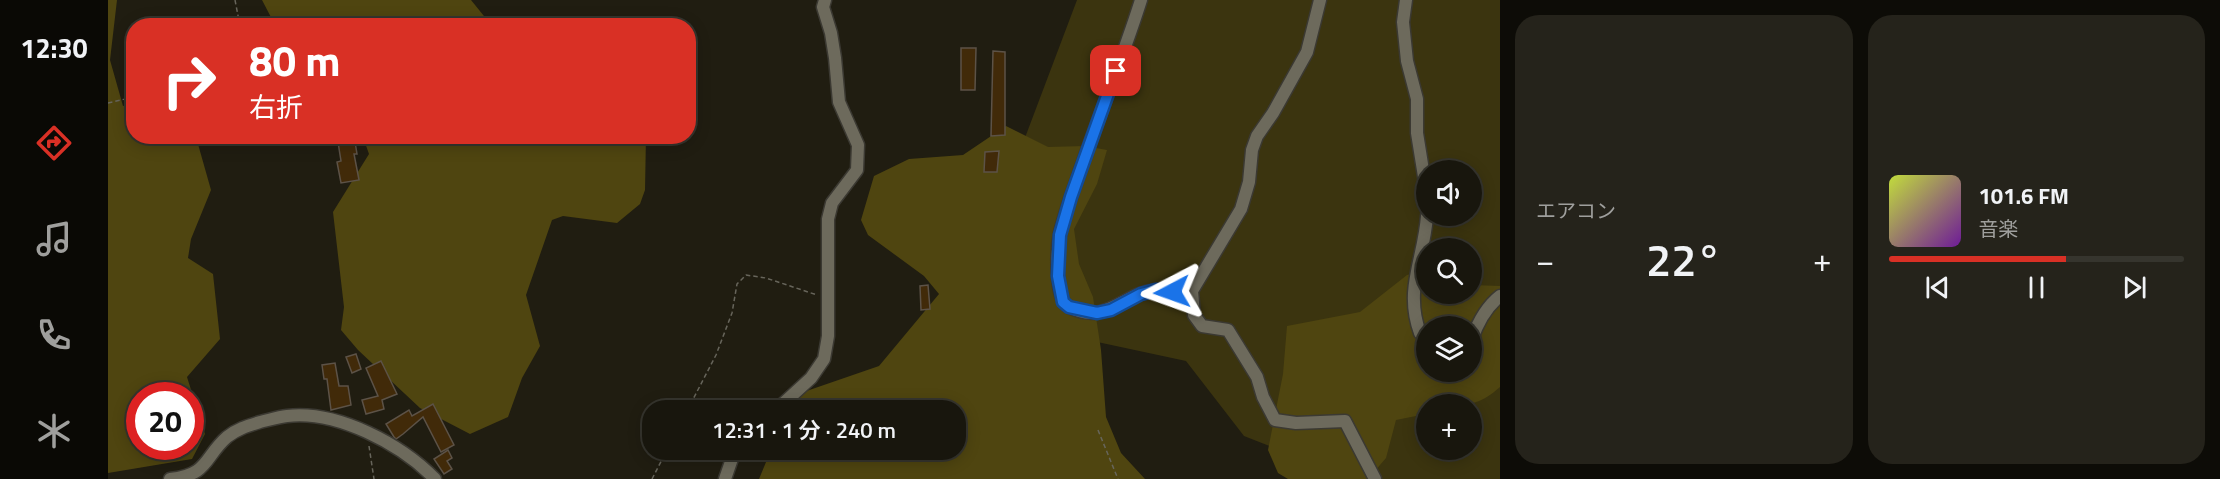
<!DOCTYPE html>
<html lang="ja">
<head>
<meta charset="utf-8">
<style>
  body { margin:0; font-family:"Titillium Web","Noto Sans JP",sans-serif; background:#25231b; color:#f1f3f6; height:100vh; display:flex; flex-direction:column; font-size:22px; white-space:nowrap }
  * { box-sizing:border-box; margin:0 }
  p { font-size:20px; color:#9f9f9d }
  .icon { flex:none; width:33px; height:33px; fill:none; stroke:currentColor; stroke-width:2; stroke-linecap:round; stroke-linejoin:round }
  .map { position:relative; flex:1; overflow:hidden }
  .side { display:flex; flex-direction:column; gap:15px; padding:15px; background:#0d0c07; width:720px }
  .side>* { flex:none }
  .guide { position:absolute; left:18px; top:18px; width:570px; height:126px; border-radius:24px; box-shadow:0 3px 15px #0003,0 0 0 2px #36352e; background:#d93025; color:#fff; overflow:hidden }
  .buttons { position:absolute; left:1308px; top:160px; display:grid; gap:12px }
  .buttons a { display:grid; place-items:center; width:66px; height:66px; border-radius:50%; background:#18160d; box-shadow:0 3px 15px #0003,0 0 0 2px #36352e; font-size:30px }
  .speed { position:absolute; left:18px; top:382px; display:flex; gap:12px; font-size:30px; font-weight:700; text-align:center }
  .speed>* { display:grid; place-content:center; width:78px; height:78px; border-radius:50%; background:#18160d; box-shadow:0 3px 15px #0003,0 0 0 2px #36352e; line-height:1 }
  .speed .limit { border:9px solid #d22; background:#fff; color:#111 }
  .pin { position:absolute; display:grid; place-items:center; width:51px; height:51px; color:#fff; margin:-26px; border-radius:12px; box-shadow:0 3px 9px #0006 }
  .me { position:absolute; width:66px; margin:-33px; rotate:266deg; stroke-linejoin:round; filter:drop-shadow(0 0 4px #0008) }
  .turn { display:flex; align-items:center; gap:21px; height:126px; padding:0 24px; font-size:27px }
  .turn .icon { width:78px; height:78px; stroke-width:2.5 }
  .turn b { display:block; font-size:42px; line-height:51px }
  .big { font-size:45px; font-weight:600; line-height:1.1 }
  .side .widget { flex:1; display:flex; flex-direction:column; justify-content:center; gap:9px; min-width:0; padding:0 21px; border-radius:24px; background:#25231b }
  .song { display:flex; align-items:center; gap:18px }
  .cover { width:72px; height:72px; border-radius:9px; background:linear-gradient(135deg,hsl(70 70% 55%),hsl(280 70% 35%)) }
  .played { height:6px; border-radius:3px; background:linear-gradient(90deg,#d93025 60%,#36352e 60%) }
  .keys { display:flex; justify-content:space-around; direction:ltr }
  .heat { display:flex; justify-content:space-between; align-items:center; font-size:33px; direction:ltr }
  .side .tiles { flex:1; display:grid; gap:15px; grid-template-columns:repeat(2,1fr) }
  .trip { position:absolute; left:534px; top:400px; width:324px; height:60px; border-radius:24px; background:#18160d; box-shadow:0 3px 15px #0003,0 0 0 2px #36352e; font-weight:600; line-height:60px; text-align:center }
  main { display:flex; flex:1; min-height:0 }
  .menu { display:flex; flex-direction:column; width:108px; justify-content:space-around; align-items:center; background:#0a0905; color:#9f9f9d }
  .menu .icon { width:42px; height:42px }
  .menu .selected { color:#d93025 }
  .menu b { font-size:27px; color:#f1f3f6 }
  .map>svg:first-child { display:block }
  .green { fill:#3b340f; fill-rule:evenodd }
  .forest { fill:#4f4510; fill-rule:evenodd }
  .building { fill:#412a09; stroke:#5c5247; stroke-width:1.5 }
  .lines { fill:none; stroke-linecap:round; stroke-linejoin:round }
  .minor-casing { stroke:#3b3932; stroke-width:15 }
  .path { stroke:#67655b; stroke-width:1.5; stroke-dasharray:4.5 3; stroke-linecap:butt }
  .minor { stroke:#6d6a5c; stroke-width:12 }
  .route-casing { stroke:#114b97; stroke-width:15 }
  .route { stroke:#1a73e8; stroke-width:10 }
</style>
</head>
<body>
<main>
<nav class="menu">
<b>12:30</b>
<svg class="icon selected" aria-label="directions" viewBox="0 0 24 24"><path d="M12 3l9 9-9 9-9-9zM9 14v-3h6M13 9l2 2-2 2"/></svg>
<svg class="icon" aria-label="music" viewBox="0 0 24 24"><path d="M9 18V5l10-2v13"/><circle cx="6" cy="18" r="3"/><circle cx="16" cy="16" r="3"/></svg>
<svg class="icon" aria-label="phone" viewBox="0 0 24 24"><path d="M5 4h4l2 5-3 2q2 4 5 5l2-3 5 2v4C11 20 4 13 5 4z"/></svg>
<svg class="icon" aria-label="climate" viewBox="0 0 24 24"><path d="M12 3v18M4 7l16 10M4 17L20 7"/></svg>
</nav>
<div class="map">
<svg width="1392" height="479" viewBox="0 0 1392 479">
  <rect width="100%" height="100%" fill="#201d11"/>
  <path class="green" d="M969,0H1392V479H1218L1213,466L1136,436L1078,361L910,325L887,217ZM1318,171H1364V216H1318ZM1318,249H1364V294H1318ZM1318,327H1364V372H1318ZM1318,405H1364V450H1318Z"/>
  <path class="forest" d="M0,0H9L2,60L15,106L25,104L26,136L88,137L103,190L83,239L80,258L105,274L112,339L79,377L97,434L84,459L0,473ZM32,396H82V447H32Z
    M154,0H363L380,21L377,26L167,25Z
    M898,126L940,147L977,146L999,150L989,184L966,229L971,264L985,297L993,350L998,417L1013,453L1037,479H651L663,450H848V411H678L684,396L771,366L831,294L816,276L760,235L753,220L766,176L801,159L855,155Z
    M538,136L537,190L532,204L509,223L455,216L444,220L418,295L432,346L414,378L400,417L362,434L312,408L250,350L233,330L236,307L225,212L261,154L255,137Z
    M1315,271L1318,272V294H1364V285L1392,286V387C1366,410 1351,405 1318,405V414L1288,420L1278,458L1260,479H1180L1170,473L1160,450L1175,374L1179,326L1252,312L1299,275ZM1318,327H1364V372H1318Z"/>
  <path class="building" d="M853,48H868L867,90H853Z
    M885,51L897,52V135L883,136Z
    M229,136H246L249,154H246L251,180L233,183L229,162L233,161Z
    M891,151L889,172H876L877,152Z
    M820,285L822,309L813,310L812,286Z
    M248,354L253,369L244,373L238,357Z
    M273,361L289,394L274,400L276,409L258,414L254,400L270,396L258,368Z
    M227,363L231,386H240L243,405L223,410L219,379H216L214,365Z
    M325,404L346,445L333,452L315,417L295,434L288,439L286,437L278,424L301,410L304,416Z
    M340,450L344,458L339,461L344,469L336,474L326,459Z"/>
  <g class="lines">
    <g class="minor-casing">
      <path id="minor" d="M1033,0C1017,51 997,100 979,151C970,178 959,205 952,233C949,248 946,299 961,307C998,326 1016,293 1047,290C1059,289 1072,292 1084,291L1133,209L1141,182L1144,150L1149,136L1165,113L1199,52L1212,0
        M1298,0L1295,22L1299,61L1309,99V133L1318,189
        M1084,291L1086,315L1094,326L1120,330L1149,377L1155,397L1167,420L1188,423L1237,421L1267,479
        M1318,336L1312,333C1296,289 1316,259 1319,216
        M1364,339C1370,322 1378,307 1392,296
        M667,411L703,378L716,359L720,336V219L724,203L749,170L750,145L731,102L727,58L723,33L715,7L717,0
        M62,479C101,475 96,457 119,437C129,429 139,426 152,422C161,420 170,417 179,416C229,410 293,444 327,479
        M617,479L627,450"/>
    </g>
    <path class="path" d="M127,0L132,26
      M0,103L26,97
      M579,411L608,355L624,313L629,284L638,275L658,278L709,295
      M990,430L1010,479
      M261,446L266,479
      M544,479L559,450"/>
    <use href="#minor" class="minor"/>
  </g>
  <g class="lines">
    <g class="route-casing">
      <path id="route" d="M1008,71L963,197L952,235L950,276L955,302L961,307L989,313L1003,310L1033,294L1048,290L1064,292"/>
    </g>
    <use href="#route" class="route"/>
  </g>
</svg>
<div class="buttons">
<a><svg class="icon" aria-label="sound" viewBox="0 0 24 24"><path d="M4 9h4l5-4v14l-5-4H4zM17 9q2 3 0 6"/></svg></a>
<a><svg class="icon" aria-label="search" viewBox="0 0 24 24"><circle cx="10" cy="10" r="6"/><path d="M15 15l6 6"/></svg></a>
<a><svg class="icon" aria-label="layers" viewBox="0 0 24 24"><path d="M12 4l9 5-9 5-9-5zM3 14l9 5 9-5"/></svg></a>
<a>+</a>
</div>
<div class="speed"><div class="limit">20</div></div>
<div class="pin" style="left:1008px;top:71px;background:#d93025"><svg class="icon" aria-label="arrive" viewBox="0 0 24 24"><path d="M6 21V4h12l-3 4 3 4H6"/></svg></div>
<svg class="me" style="left:1064px;top:292px" viewBox="-20 -20 40 40"><path d="M0-17L14 15 0 8-14 15z" fill="#1a73e8" stroke="#fff" stroke-width="4"/></svg>
<div class="trip">12:31 · 1 分 · 240 m</div>
<div class="guide">
<div class="turn"><svg class="icon" aria-label="right" viewBox="0 0 24 24"><path d="M7 20v-9h11M14 6l5 5-5 5"/></svg><div><b>80 m</b>右折</div></div>
</div>
</div>
<section class="side">
<div class="tiles">
<div class="widget"><p>エアコン</p>
<div class="heat"><a>−</a><b class="big">22°</b><a>+</a></div>
</div>
<div class="widget">
<div class="song"><i class="cover"></i><div><b>101.6 FM</b><p>音楽</p></div></div>
<div class="played"></div>
<div class="keys"><svg class="icon" aria-label="previous" viewBox="0 0 24 24"><path d="M18 5L8 12l10 7zM5 5v14"/></svg><svg class="icon" aria-label="pause" viewBox="0 0 24 24"><path d="M8 5v14M16 5v14"/></svg><svg class="icon" aria-label="next" viewBox="0 0 24 24"><path d="M6 5l10 7-10 7zM19 5v14"/></svg></div>
</div>
</div>
</section>
</main>
</body>
</html>
